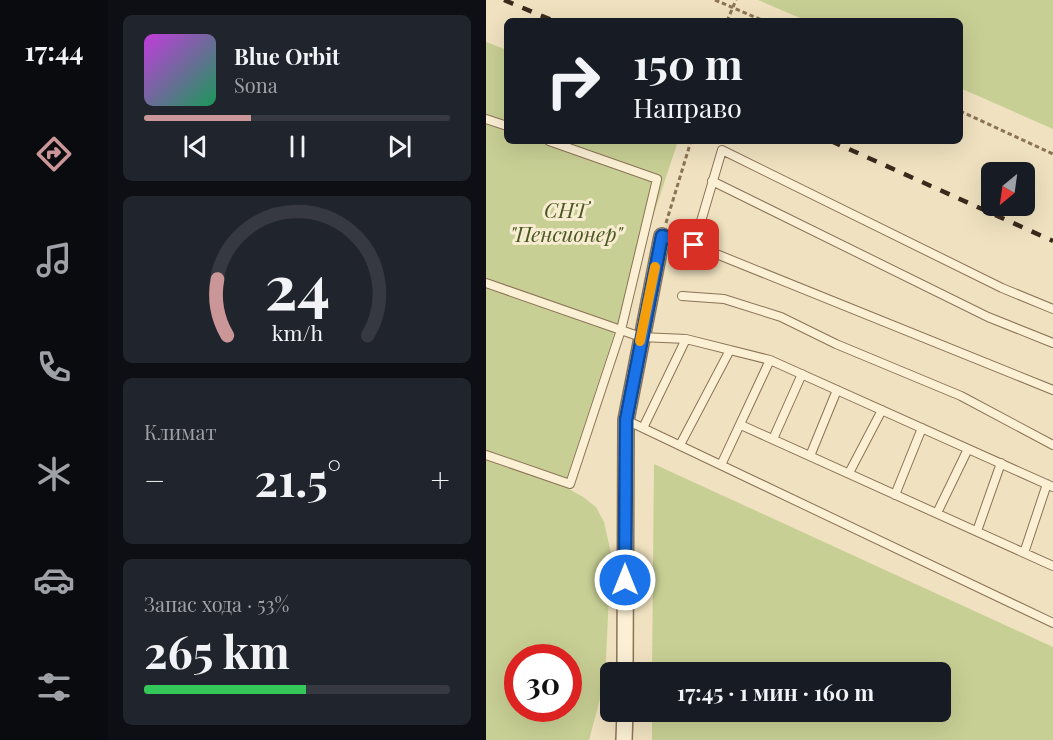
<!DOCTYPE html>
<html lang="ru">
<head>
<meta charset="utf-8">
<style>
  body { margin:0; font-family:"Playfair Display",serif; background:#20242c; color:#f1f3f6; height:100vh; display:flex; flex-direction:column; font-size:22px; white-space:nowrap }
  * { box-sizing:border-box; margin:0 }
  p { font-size:20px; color:#9ea1a6 }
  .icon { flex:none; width:33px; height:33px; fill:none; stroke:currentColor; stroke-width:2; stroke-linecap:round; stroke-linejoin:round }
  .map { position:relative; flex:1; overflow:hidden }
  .panel { display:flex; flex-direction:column; gap:15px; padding:15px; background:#0d0f14; width:378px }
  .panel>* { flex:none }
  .hud { position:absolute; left:18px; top:18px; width:459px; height:126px; border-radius:9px; box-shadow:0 6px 24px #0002; background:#171b24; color:#f1f3f6; overflow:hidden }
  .needle { width:39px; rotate:209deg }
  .buttons { position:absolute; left:495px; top:162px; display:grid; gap:12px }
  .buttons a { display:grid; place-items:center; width:54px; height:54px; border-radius:9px; background:#171b24; box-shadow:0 6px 24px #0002; font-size:30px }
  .speed { position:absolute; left:18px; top:644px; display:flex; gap:12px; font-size:30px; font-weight:700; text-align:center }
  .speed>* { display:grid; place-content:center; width:78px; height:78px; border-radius:50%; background:#171b24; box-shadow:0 6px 24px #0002; line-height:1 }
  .speed .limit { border:9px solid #d22; background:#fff; color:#111 }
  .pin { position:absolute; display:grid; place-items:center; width:51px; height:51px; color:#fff; margin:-26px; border-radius:12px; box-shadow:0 3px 9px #0006 }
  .me { position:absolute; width:66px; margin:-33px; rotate:0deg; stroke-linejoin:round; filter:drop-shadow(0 0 4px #0008) }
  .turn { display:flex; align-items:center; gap:21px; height:126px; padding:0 30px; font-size:27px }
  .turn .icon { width:78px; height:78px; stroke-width:2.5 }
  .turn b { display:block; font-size:42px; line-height:51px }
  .big { font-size:45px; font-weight:700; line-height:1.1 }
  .panel .card { flex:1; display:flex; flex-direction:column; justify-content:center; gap:9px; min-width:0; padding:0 21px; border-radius:9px; background:#20242c }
  .panel .dial { align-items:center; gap:0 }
  .dial svg { height:156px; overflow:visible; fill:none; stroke:#363941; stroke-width:7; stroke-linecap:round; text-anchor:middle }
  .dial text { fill:#f1f3f6; stroke:none }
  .song { display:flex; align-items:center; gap:18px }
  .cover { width:72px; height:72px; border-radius:9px; background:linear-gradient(135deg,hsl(290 70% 55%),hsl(150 70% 35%)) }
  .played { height:6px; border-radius:3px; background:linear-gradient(90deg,#cb9698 35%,#363941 35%) }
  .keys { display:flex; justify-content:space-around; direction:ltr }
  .heat { display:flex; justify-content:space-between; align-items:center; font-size:33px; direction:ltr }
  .charge { height:9px; border-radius:4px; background:linear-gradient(90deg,#34c759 53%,#363941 0) }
  .trip { position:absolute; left:114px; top:662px; width:351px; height:60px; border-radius:9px; background:#171b24; box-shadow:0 6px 24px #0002; font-weight:700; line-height:60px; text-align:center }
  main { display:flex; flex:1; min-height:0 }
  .menu { display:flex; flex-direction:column; width:108px; justify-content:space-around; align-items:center; background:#090b0e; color:#9ea1a6 }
  .menu .icon { width:42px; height:42px }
  .menu .selected { color:#cb9698 }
  .menu b { font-size:27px; color:#f1f3f6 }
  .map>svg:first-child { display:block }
  .green { fill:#c8cf94; fill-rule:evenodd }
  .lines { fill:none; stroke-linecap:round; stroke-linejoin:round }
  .lane-casing { stroke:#8b7357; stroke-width:10 }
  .street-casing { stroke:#8b7357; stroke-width:18 }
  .path { stroke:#8b7357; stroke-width:3; stroke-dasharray:4.5 3; stroke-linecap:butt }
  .lane { stroke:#fbefd4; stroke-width:8 }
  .street { stroke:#fbefd4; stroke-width:15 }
  .rail { stroke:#392a1c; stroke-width:4.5; stroke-dasharray:10 10; stroke-linecap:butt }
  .route-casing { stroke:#114b97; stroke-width:15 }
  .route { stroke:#1a73e8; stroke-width:10 }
  .slow { stroke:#f59e0b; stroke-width:10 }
  .labels { text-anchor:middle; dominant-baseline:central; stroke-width:6; stroke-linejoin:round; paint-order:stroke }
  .park-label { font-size:21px; font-style:italic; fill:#495722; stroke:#f7ecd0 }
</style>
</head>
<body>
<main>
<nav class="menu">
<b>17:44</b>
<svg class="icon selected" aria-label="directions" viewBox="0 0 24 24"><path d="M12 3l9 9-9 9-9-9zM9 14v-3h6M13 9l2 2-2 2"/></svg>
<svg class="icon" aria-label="music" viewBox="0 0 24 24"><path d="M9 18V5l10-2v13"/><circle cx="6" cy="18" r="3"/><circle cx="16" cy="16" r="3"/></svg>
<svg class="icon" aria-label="phone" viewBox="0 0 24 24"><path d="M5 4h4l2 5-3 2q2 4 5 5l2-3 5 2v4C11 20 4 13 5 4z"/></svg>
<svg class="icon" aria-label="climate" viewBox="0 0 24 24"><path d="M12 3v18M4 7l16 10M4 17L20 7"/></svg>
<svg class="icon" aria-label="car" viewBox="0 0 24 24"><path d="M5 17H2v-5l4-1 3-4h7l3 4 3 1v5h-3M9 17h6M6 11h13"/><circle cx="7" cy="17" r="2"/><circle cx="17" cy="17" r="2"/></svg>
<svg class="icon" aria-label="filters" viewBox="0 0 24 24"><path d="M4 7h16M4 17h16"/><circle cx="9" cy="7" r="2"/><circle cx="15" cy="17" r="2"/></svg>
</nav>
<section class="panel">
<div class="card">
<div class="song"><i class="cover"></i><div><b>Blue Orbit</b><p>Sona</p></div></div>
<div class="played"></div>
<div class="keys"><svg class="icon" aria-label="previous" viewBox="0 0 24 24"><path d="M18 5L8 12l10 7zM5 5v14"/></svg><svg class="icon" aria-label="pause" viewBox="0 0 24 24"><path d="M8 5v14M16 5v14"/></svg><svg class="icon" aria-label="next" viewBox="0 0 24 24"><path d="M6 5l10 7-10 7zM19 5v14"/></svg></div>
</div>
<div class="card dial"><svg viewBox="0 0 100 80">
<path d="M14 69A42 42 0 1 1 86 69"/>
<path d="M14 69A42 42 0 0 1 9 40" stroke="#cb9698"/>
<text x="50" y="56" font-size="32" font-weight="700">24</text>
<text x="50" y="72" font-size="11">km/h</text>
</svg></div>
<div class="card"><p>Климат</p>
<div class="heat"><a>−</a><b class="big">21.5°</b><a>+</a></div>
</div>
<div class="card"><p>Запас хода · 53%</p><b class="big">265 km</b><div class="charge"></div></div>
</section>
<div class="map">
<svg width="567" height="740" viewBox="0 0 567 740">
  <rect width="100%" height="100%" fill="#f0e2c0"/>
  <path class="green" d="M272,0H567V129L474,88V21H321Z
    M0,42L21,50V141H192L78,486L97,497L110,507L118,522L125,553L119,680L103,740H0ZM32,657H82V708H32Z
    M168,464L567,647V740H166V711H454V672H166Z"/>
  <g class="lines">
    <g class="lane-casing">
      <path id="lane" d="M0,119L21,126
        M226,181L502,317L567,343
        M176,236L208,245L567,390
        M208,245L236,150L516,288L567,309
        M0,283L155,337L200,339L284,360L567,487
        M196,296L238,299L295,317L350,344L475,396L567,445
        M140,420L567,623
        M255,425L567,566
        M157,428L200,339
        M287,439L316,374
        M194,445L244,350
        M0,455L84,484L135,330L171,179L63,141
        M324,456L351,390
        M235,465L284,360
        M363,473L396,410
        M409,495L436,428
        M451,513L482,449
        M491,531L515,463
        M538,553L561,484"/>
    </g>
    <g class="street-casing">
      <path id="street" d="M139,672L140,420L176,236
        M138,740L139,711"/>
    </g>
    <path class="path" d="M229,0L278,21
      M241,21L250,0
      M474,111L567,154
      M180,223L205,141"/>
    <use href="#lane" class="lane"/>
    <use href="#street" class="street"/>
    <path class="rail" d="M18,0L68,21
      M345,141L567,241"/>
  </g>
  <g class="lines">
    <g class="route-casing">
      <path id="route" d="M139,580L140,420L176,236L208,245"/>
    </g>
    <use href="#route" class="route"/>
    <path class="slow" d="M154,341L169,267"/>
  </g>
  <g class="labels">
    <g class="park-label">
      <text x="80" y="209">СНТ<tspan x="80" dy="24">"Пенсионер"</tspan></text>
    </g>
  </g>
</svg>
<div class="buttons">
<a><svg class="needle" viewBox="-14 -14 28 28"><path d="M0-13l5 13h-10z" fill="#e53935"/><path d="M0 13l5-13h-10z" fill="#9ea1a6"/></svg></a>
</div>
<div class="speed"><div class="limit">30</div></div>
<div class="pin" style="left:208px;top:245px;background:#d93025"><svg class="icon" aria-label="arrive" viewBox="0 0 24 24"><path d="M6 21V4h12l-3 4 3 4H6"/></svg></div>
<svg class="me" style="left:139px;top:580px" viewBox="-20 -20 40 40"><circle r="17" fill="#1a73e8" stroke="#fff" stroke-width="3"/><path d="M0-11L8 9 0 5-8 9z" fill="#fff"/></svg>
<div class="trip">17:45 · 1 мин · 160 m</div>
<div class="hud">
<div class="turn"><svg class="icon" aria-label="right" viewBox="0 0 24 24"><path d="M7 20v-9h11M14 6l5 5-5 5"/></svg><div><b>150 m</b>Направо</div></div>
</div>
</div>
</main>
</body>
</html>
